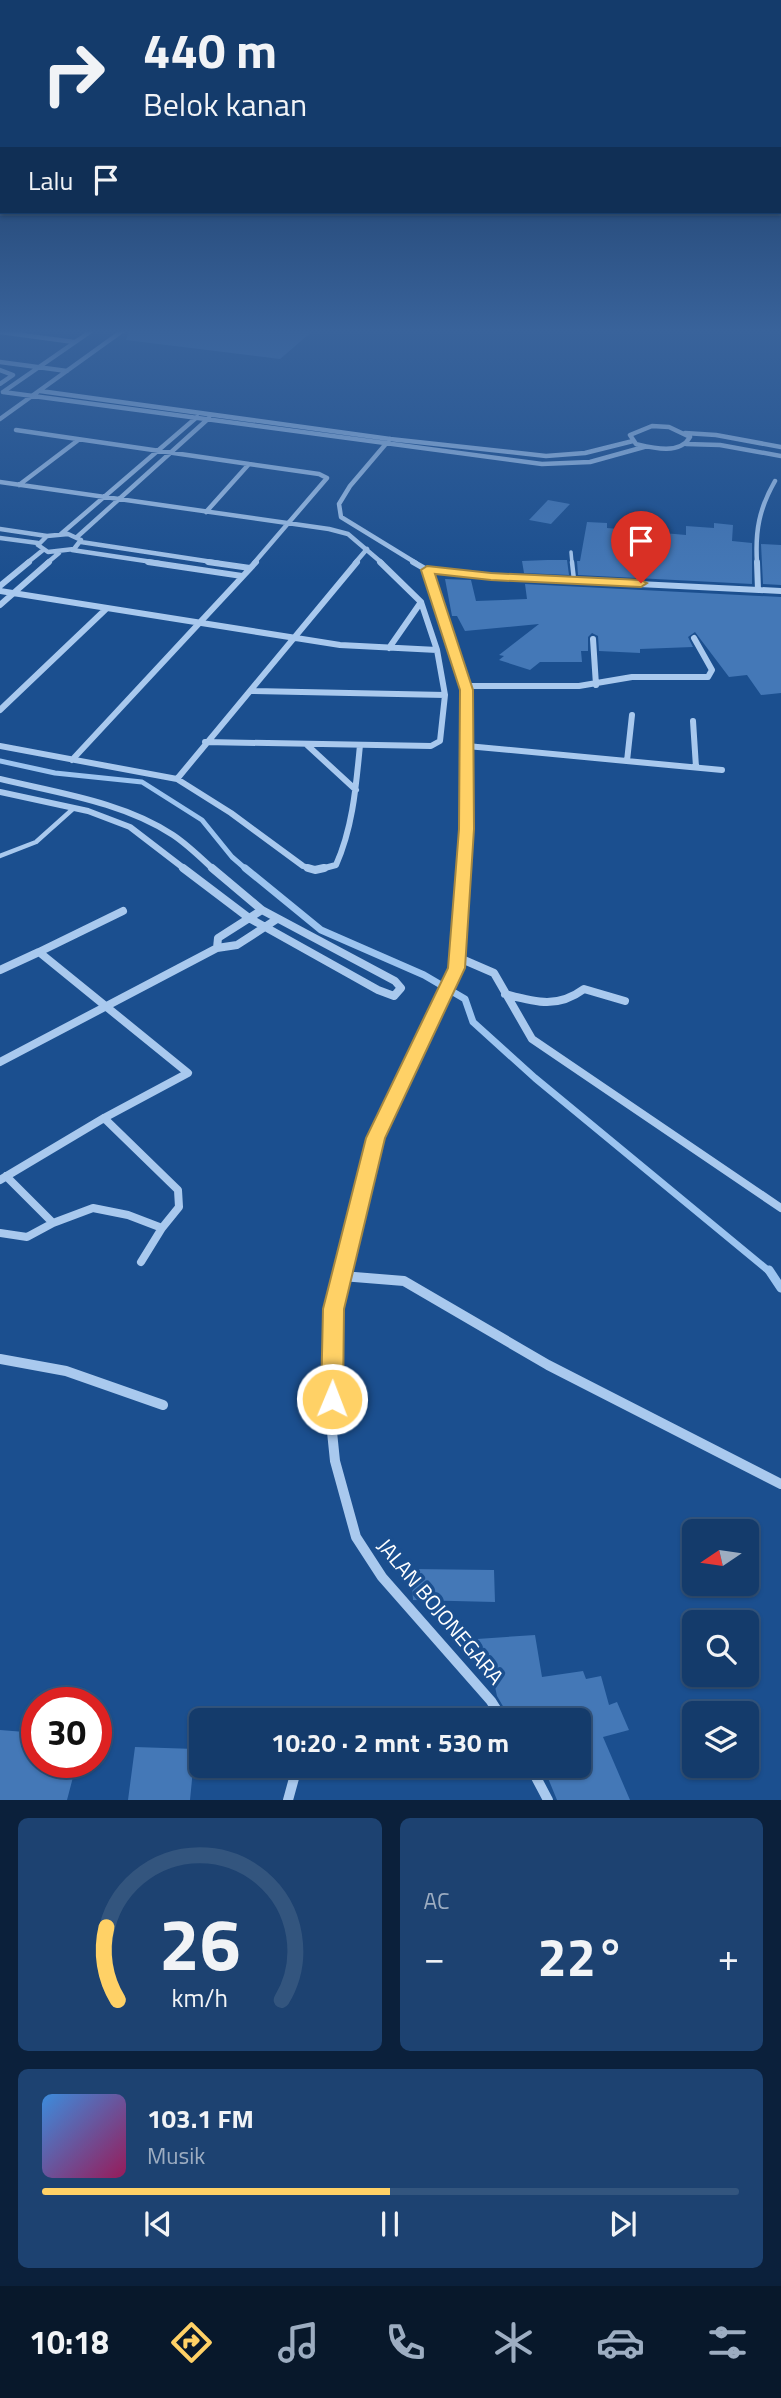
<!DOCTYPE html>
<html lang="id">
<head>
<meta charset="utf-8">
<style>
  body { margin:0; font-family:"Titillium Web",sans-serif; background:#1d4271; color:#f1f3f6; height:100vh; display:flex; flex-direction:column; font-size:26px; white-space:nowrap }
  * { box-sizing:border-box; margin:0 }
  p { font-size:23px; color:#9dadc1 }
  .icon { flex:none; width:38px; height:38px; fill:none; stroke:currentColor; stroke-width:2; stroke-linecap:round; stroke-linejoin:round }
  .map { position:relative; height:1800px; overflow:hidden }
  .details { display:flex; flex-direction:column; gap:18px; padding:18px; background:#0b203b; flex:1 }
  .details>* { flex:none }
  .top-card { position:absolute; left:0px; top:0px; width:782px; height:214px; box-shadow:0 2px 5px #0004,0 0 0 2px #33557e; background:#143b6b; color:#f1f3f6; overflow:hidden }
  .needle { width:46px; rotate:257deg }
  .tools { position:absolute; left:682px; top:1519px; display:grid; gap:14px }
  .tools a { display:grid; place-items:center; width:77px; height:77px; border-radius:10px; background:#143b6b; box-shadow:0 2px 5px #0004,0 0 0 2px #33557e; font-size:35px }
  .speed { position:absolute; left:21px; top:1687px; display:flex; gap:14px; font-size:35px; font-weight:700; text-align:center }
  .speed>* { display:grid; place-content:center; width:91px; height:91px; border-radius:50%; background:#143b6b; box-shadow:0 2px 5px #0004,0 0 0 2px #33557e; line-height:1 }
  .speed .limit { border:10px solid #d22; background:#fff; color:#111 }
  .pin { position:absolute; display:grid; place-items:center; width:60px; height:60px; color:#fff; margin:-72px -30px; border-radius:50% 50% 50% 0; rotate:-45deg; box-shadow:0 0 7px #0007 }
  .pin .icon { rotate:45deg }
  .me { position:absolute; width:77px; margin:-38px; rotate:1deg; stroke-linejoin:round; filter:drop-shadow(0 0 5px #0008) }
  .turn { display:flex; align-items:center; gap:24px; height:147px; padding:0 28px; font-size:32px }
  .turn .icon { width:91px; height:91px; stroke-width:2.5 }
  .turn b { display:block; font-size:49px; line-height:60px }
  .then { display:flex; align-items:center; height:66px; padding:0 28px; background:#0003; gap:14px; font-size:26px }
  .big { font-size:52px; font-weight:700; line-height:1.1 }
  .details .widget { flex:1; display:flex; flex-direction:column; justify-content:center; gap:10px; min-width:0; padding:0 24px; border-radius:10px; background:#1d4271 }
  .details .dial { align-items:center; gap:0 }
  .dial svg { height:182px; overflow:visible; fill:none; stroke:#33557e; stroke-width:7; stroke-linecap:round; text-anchor:middle }
  .dial text { fill:#f1f3f6; stroke:none }
  .song { display:flex; align-items:center; gap:21px }
  .cover { width:84px; height:84px; border-radius:10px; background:linear-gradient(135deg,hsl(210 70% 55%),hsl(330 70% 35%)) }
  .played { height:7px; border-radius:4px; background:linear-gradient(90deg,#ffd166 50%,#33557e 50%) }
  .keys { display:flex; justify-content:space-around; direction:ltr }
  .heat { display:flex; justify-content:space-between; align-items:center; font-size:38px; direction:ltr }
  .details .tiles { flex:1; display:grid; gap:18px; grid-template-columns:1fr 1fr }
  .widget:last-child { grid-column:span 2 }
  .trip { position:absolute; left:189px; top:1708px; width:402px; height:70px; border-radius:10px; background:#143b6b; box-shadow:0 2px 5px #0004,0 0 0 2px #33557e; font-weight:700; line-height:70px; text-align:center }
  .tab-bar { display:flex; height:112px; justify-content:space-around; align-items:center; background:#08182b; color:#9dadc1 }
  .tab-bar .icon { width:49px; height:49px }
  .tab-bar .on { color:#ffd166 }
  .tab-bar b { font-size:32px; color:#f1f3f6 }
  .map>svg:first-child { display:block }
  .lines { fill:none; stroke-linecap:round; stroke-linejoin:round }
  .stream-far2 { stroke:#9cc4f0; stroke-width:5 }
  .stream-far1 { stroke:#9cc4f0; stroke-width:7 }
  .stream { stroke:#9cc4f0; stroke-width:9 }
  .building { fill:#4478b7 }
  .service-far1 { stroke:#a9c9ee; stroke-width:3.5 }
  .service { stroke:#a9c9ee; stroke-width:4.5 }
  .minor-far3 { stroke:#a9c9ee; stroke-width:4.5 }
  .minor-far2 { stroke:#a9c9ee; stroke-width:6 }
  .minor-far1 { stroke:#a9c9ee; stroke-width:8 }
  .minor { stroke:#a9c9ee; stroke-width:10 }
  .route { fill:#ffd166; stroke:#a68842; stroke-width:2 }
  .labels { text-anchor:middle; dominant-baseline:central; stroke-width:7; stroke-linejoin:round; paint-order:stroke }
  .street-label { font-size:21px; fill:#fff; stroke:#1b4f8f }
</style>
</head>
<body>
<div class="map">
<svg width="781" height="1800" viewBox="0 0 781 1800">
  <rect width="100%" height="100%" fill="#1b4f8f"/>
  <g class="lines">
    <path class="stream-far2" d="M0,761L55,773L142,782L202,820L232,857L247,870"/>
    <path class="stream-far1" d="M245,868L321,930L424,975L465,999L473,1022L535,1078L770,1272"/>
    <path class="stream" d="M769,1270L781,1288"/>
  </g>
  <path class="building" d="M130,329H315L280,359L126,340Z
    M548,500L570,504L551,524L529,520Z
    M587,522L607,523V528L686,535V526L714,528V523L733,525L732,541L752,543V584L578,575L577,561H580Z
    M761,544L781,545V585L763,584Z
    M547,560H567L569,575L524,573L522,561Z
    M445,579L471,580L476,601L527,599L525,584L781,597V693L761,695L747,675L729,677L695,632L688,637L693,647L640,649V653L599,651L598,636L592,633L588,637V651H581L582,662H540L530,670L499,660L504,656L499,655L539,624L465,631L457,616H452Z
    M411,1569L494,1570L495,1602L413,1600Z
    M535,1635L542,1677L583,1671L586,1679L601,1676L609,1705L617,1702L629,1730L603,1737L630,1800H557L543,1766H579V1720H511L497,1696L492,1673L481,1674L477,1639Z
    M0,1730L25,1732L21,1747L37,1749V1762H77L67,1800H0Z
    M135,1747L195,1749L190,1800H128Z"/>
  <g class="lines">
    <path class="service-far1" d="M571,552L572,563"/>
    <path class="service" d="M572,562L574,580
      M0,856L36,842L74,808"/>
    <path class="minor-far3" d="M0,332L74,342
      M0,362L67,371
      M0,370L13,375L0,384
      M40,391L390,439L546,456L585,453L633,441
      M3,392L542,464L590,462L644,447
      M3,392L94,329
      M0,419L125,329
      M652,426L669,427L690,437C680,455 653,448 636,444L630,435Z
      M16,430L249,464L206,512
      M685,433L716,435L781,447
      M390,439L350,486L339,504L341,517L416,563
      M686,444L720,445L781,456
      M249,464L319,474L327,478L254,563
      M0,482L329,529L348,534L382,563
      M19,485L77,441
      M0,529L47,536
      M61,534L197,417
      M68,534L81,540L74,549L48,552L38,545L47,536Z
      M77,537L209,418
      M0,538L38,543
      M81,542L219,563
      M72,550L159,563
      M27,563L43,550
      M47,563L59,553
      M355,563L367,549
      M757,563C755,531 759,509 775,481"/>
    <path class="minor-far2" d="M148,562L242,576
      M208,562L250,568
      M413,562L427,570L466,690V829L463,870
      M757,562L758,590
      M427,570L518,578L781,591
      M0,586L29,562
      M0,591L340,645L437,650
      M0,605L49,562
      M593,639L596,685
      M389,648L421,602
      M465,686H579L632,677H708L712,670L694,638
      M252,691L445,695L437,650L421,602L380,562
      M0,710L106,609
      M693,721L696,767
      M205,742L431,746L440,741L445,695
      M306,744L356,790
      M0,746L177,779L231,813L303,866L314,870
      M467,746L722,770
      M72,760L256,562
      M627,761L632,715
      M0,779C58,793 123,802 173,835C188,845 201,858 214,870
      M177,779L357,562
      M0,792L88,811L130,827L186,870
      M317,870L336,865C353,827 356,786 360,745"/>
    <path class="minor-far1" d="M183,868L249,918L378,990L394,996L401,988L395,981L262,910L212,868
      M308,868L315,870L324,868
      M217,948L218,938L262,910
      M39,952L123,911
      M457,957L494,973L532,1039L781,1208
      M0,970L39,952L188,1073L104,1118L0,1180
      M505,994C535,1002 557,1009 584,989L625,1001
      M0,1062L217,948L237,945L277,919
      M6,1176L53,1223
      M0,1233L27,1237L53,1223L93,1208L128,1215L162,1228L179,1207L178,1190L104,1118
      M141,1262L162,1228
      M343,1272L376,1138L456,968L463,868"/>
    <path class="minor" d="M344,1270L334,1309L331,1422L335,1461L356,1537L382,1577L491,1701L503,1720
      M342,1276L404,1281L548,1365L781,1484
      M0,1359L66,1371L163,1405
      M513,1766H531
      M530,1766L548,1800
      M288,1800L296,1771L306,1766"/>
  </g>
  <linearGradient id="sky" x2="0" y2="1"><stop stop-color="#0f2b4f"/><stop offset="0.57" stop-color="#39639b"/><stop offset="1" stop-color="#39639b" stop-opacity="0"/></linearGradient>
  <rect width="781" height="581" fill="url(#sky)"/>
  <path class="route" d="M427,566L491,573L641,580L647,583L641,587L491,580L435,574L473,690L474,829L465,968L385,1138L344,1309L343,1399L340,1405L332,1408L324,1405L321,1399L323,1309L366,1138L448,968L459,829L460,690L421,570Z"/>
  <g class="labels">
    <g class="street-label">
      <text transform="translate(441 1611) rotate(50)">JALAN BOJONEGARA</text>
    </g>
  </g>
</svg>
<div class="tools">
<a><svg class="needle" viewBox="-14 -14 28 28"><path d="M0-13l5 13h-10z" fill="#e53935"/><path d="M0 13l5-13h-10z" fill="#9dadc1"/></svg></a>
<a><svg class="icon" aria-label="search" viewBox="0 0 24 24"><circle cx="10" cy="10" r="6"/><path d="M15 15l6 6"/></svg></a>
<a><svg class="icon" aria-label="layers" viewBox="0 0 24 24"><path d="M12 4l9 5-9 5-9-5zM3 14l9 5 9-5"/></svg></a>
</div>
<div class="speed"><div class="limit">30</div></div>
<div class="pin" style="left:641px;top:583px;background:#d93025"><svg class="icon" aria-label="arrive" viewBox="0 0 24 24"><path d="M6 21V4h12l-3 4 3 4H6"/></svg></div>
<svg class="me" style="left:332px;top:1399px" viewBox="-20 -20 40 40"><circle r="17" fill="#ffd166" stroke="#fff" stroke-width="3"/><path d="M0-11L8 9 0 5-8 9z" fill="#fff"/></svg>
<div class="trip">10:20 · 2 mnt · 530 m</div>
<div class="top-card">
<div class="turn"><svg class="icon" aria-label="right" viewBox="0 0 24 24"><path d="M7 20v-9h11M14 6l5 5-5 5"/></svg><div><b>440 m</b>Belok kanan</div></div>
<div class="then">Lalu<svg class="icon" aria-label="arrive" viewBox="0 0 24 24"><path d="M6 21V4h12l-3 4 3 4H6"/></svg></div>
</div>
</div>
<section class="details">
<div class="tiles">
<div class="widget dial"><svg viewBox="0 0 100 80">
<path d="M14 69A42 42 0 1 1 86 69"/>
<path d="M14 69A42 42 0 0 1 9 37" stroke="#ffd166"/>
<text x="50" y="56" font-size="32" font-weight="700">26</text>
<text x="50" y="72" font-size="11">km/h</text>
</svg></div>
<div class="widget"><p>AC</p>
<div class="heat"><a>−</a><b class="big">22°</b><a>+</a></div>
</div>
<div class="widget">
<div class="song"><i class="cover"></i><div><b>103.1 FM</b><p>Musik</p></div></div>
<div class="played"></div>
<div class="keys"><svg class="icon" aria-label="previous" viewBox="0 0 24 24"><path d="M18 5L8 12l10 7zM5 5v14"/></svg><svg class="icon" aria-label="pause" viewBox="0 0 24 24"><path d="M8 5v14M16 5v14"/></svg><svg class="icon" aria-label="next" viewBox="0 0 24 24"><path d="M6 5l10 7-10 7zM19 5v14"/></svg></div>
</div>
</div>
</section>
<nav class="tab-bar">
<b>10:18</b>
<svg class="icon on" aria-label="directions" viewBox="0 0 24 24"><path d="M12 3l9 9-9 9-9-9zM9 14v-3h6M13 9l2 2-2 2"/></svg>
<svg class="icon" aria-label="music" viewBox="0 0 24 24"><path d="M9 18V5l10-2v13"/><circle cx="6" cy="18" r="3"/><circle cx="16" cy="16" r="3"/></svg>
<svg class="icon" aria-label="phone" viewBox="0 0 24 24"><path d="M5 4h4l2 5-3 2q2 4 5 5l2-3 5 2v4C11 20 4 13 5 4z"/></svg>
<svg class="icon" aria-label="climate" viewBox="0 0 24 24"><path d="M12 3v18M4 7l16 10M4 17L20 7"/></svg>
<svg class="icon" aria-label="car" viewBox="0 0 24 24"><path d="M5 17H2v-5l4-1 3-4h7l3 4 3 1v5h-3M9 17h6M6 11h13"/><circle cx="7" cy="17" r="2"/><circle cx="17" cy="17" r="2"/></svg>
<svg class="icon" aria-label="filters" viewBox="0 0 24 24"><path d="M4 7h16M4 17h16"/><circle cx="9" cy="7" r="2"/><circle cx="15" cy="17" r="2"/></svg>
</nav>
</body>
</html>
